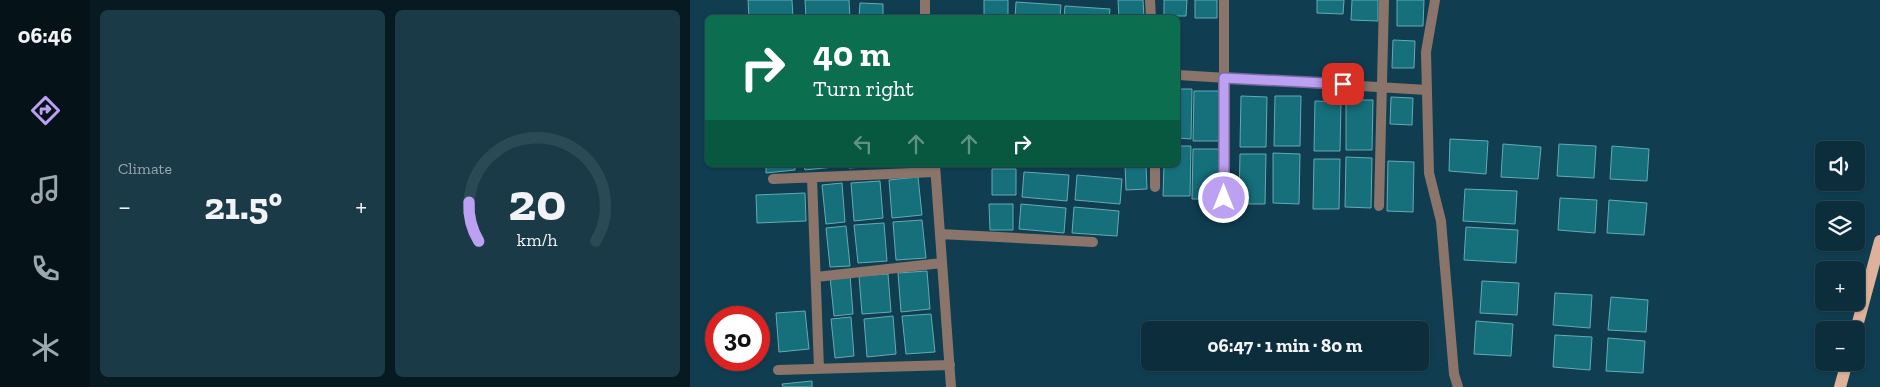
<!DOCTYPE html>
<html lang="en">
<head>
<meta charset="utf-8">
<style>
  body { margin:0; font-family:"Zilla Slab",serif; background:#1a3a47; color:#f1f3f6; height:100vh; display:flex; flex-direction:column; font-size:19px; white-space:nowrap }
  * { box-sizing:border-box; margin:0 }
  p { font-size:16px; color:#9aa8af }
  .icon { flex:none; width:28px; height:28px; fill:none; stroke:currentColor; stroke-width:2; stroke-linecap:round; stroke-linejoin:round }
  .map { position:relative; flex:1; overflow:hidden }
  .details { display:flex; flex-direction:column; gap:10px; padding:10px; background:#071921; width:600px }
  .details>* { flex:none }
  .banner { position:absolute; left:15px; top:15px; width:475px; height:152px; border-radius:8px; box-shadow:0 1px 4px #0004,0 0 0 1px #2c4a56; background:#0b6e4f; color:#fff; overflow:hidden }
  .fabs { position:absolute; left:1125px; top:141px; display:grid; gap:10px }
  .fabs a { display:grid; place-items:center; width:50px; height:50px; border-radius:8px; background:#0c2e3c; box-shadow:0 1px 4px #0004,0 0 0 1px #2c4a56; font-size:25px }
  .speed { position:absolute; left:15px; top:306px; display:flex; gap:10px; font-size:25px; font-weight:700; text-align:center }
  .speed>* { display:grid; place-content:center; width:65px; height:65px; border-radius:50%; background:#0c2e3c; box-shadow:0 1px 4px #0004,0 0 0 1px #2c4a56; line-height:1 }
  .speed .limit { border:8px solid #d22; background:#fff; color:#111 }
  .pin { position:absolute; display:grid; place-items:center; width:42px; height:42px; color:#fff; margin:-21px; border-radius:10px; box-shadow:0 2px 8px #0006 }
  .me { position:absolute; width:55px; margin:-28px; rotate:0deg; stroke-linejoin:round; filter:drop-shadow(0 0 4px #0008) }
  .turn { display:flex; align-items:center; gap:18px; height:105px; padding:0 25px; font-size:22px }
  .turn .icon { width:65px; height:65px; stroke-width:2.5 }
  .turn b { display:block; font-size:35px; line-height:42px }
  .lanes { display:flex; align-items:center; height:48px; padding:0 25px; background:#0003; justify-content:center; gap:25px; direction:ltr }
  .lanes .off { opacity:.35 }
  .big { font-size:38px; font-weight:700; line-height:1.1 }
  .details .card { flex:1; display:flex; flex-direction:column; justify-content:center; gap:8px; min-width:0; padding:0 18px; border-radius:8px; background:#1a3a47 }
  .details .dial { align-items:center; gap:0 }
  .dial svg { height:130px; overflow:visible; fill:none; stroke:#2c4a56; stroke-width:7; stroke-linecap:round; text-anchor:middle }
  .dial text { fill:#f1f3f6; stroke:none }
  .heat { display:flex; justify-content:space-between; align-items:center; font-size:28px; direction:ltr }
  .details .tiles { flex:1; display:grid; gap:10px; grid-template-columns:repeat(2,1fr) }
  .trip { position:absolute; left:451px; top:321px; width:288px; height:50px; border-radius:8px; background:#0c2e3c; box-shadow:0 1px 4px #0004,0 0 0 1px #2c4a56; font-weight:700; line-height:50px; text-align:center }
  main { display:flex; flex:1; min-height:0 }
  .tab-bar { display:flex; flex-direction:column; width:90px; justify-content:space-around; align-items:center; background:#051218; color:#9aa8af }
  .tab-bar .icon { width:35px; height:35px }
  .tab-bar .active { color:#bca0f2 }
  .tab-bar b { font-size:22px; color:#f1f3f6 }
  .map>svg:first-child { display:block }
  .building { fill:#15707c; stroke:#65aab4 }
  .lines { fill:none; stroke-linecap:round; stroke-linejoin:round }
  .minor { stroke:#8b756a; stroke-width:10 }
  .primary { stroke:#ddb19a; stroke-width:12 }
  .route-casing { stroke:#7a689d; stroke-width:12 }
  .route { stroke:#bca0f2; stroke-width:9 }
</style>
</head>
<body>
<main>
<nav class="tab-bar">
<b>06:46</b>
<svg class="icon active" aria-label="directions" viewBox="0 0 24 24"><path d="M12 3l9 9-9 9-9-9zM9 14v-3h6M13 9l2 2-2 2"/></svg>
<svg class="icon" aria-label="music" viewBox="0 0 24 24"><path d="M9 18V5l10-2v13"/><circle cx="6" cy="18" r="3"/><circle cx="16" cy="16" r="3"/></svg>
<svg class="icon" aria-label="phone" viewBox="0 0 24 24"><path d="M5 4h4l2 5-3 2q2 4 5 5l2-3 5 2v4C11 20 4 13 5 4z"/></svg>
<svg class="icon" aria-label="climate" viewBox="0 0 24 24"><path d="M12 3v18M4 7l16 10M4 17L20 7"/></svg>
</nav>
<section class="details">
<div class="tiles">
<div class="card"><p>Climate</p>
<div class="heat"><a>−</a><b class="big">21.5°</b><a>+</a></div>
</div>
<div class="card dial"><svg viewBox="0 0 100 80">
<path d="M14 69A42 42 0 1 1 86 69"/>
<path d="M14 69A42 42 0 0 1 8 45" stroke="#bca0f2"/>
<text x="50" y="56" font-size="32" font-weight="700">20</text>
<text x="50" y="72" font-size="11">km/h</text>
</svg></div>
</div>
</section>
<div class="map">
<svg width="1190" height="387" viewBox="0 0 1190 387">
  <rect width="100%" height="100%" fill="#103e50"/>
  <path class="building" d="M58,0H102L103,18H59Z
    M115,0H159L160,18H116Z
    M294,0H318V18H294Z
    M428,0H453L454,18H429Z
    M474,0H497L496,16H474Z
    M505,0H527V18H505Z
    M627,0H654L653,14L627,13Z
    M662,0H688V21L661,20Z
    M707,0H734L733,26H707Z
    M326,2L371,5L370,18H325Z
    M170,3L193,4V18H169Z
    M375,6L420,9L419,18H374Z
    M703,40L725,41L724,68H702Z
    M488,89H502L501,139L488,138Z
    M504,91H530V141H503Z
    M551,96L577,97L576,147H550Z
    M585,96H611L610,146H584Z
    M701,97L723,98L722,125L700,124Z
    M656,100H683L682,150H656Z
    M625,101L651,102L650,151H624Z
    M760,139L798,141L796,174L759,171Z
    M813,144L851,147L848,179L811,177Z
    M869,144L906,146L904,178L867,176Z
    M488,146H501L500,196H473L474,165H488Z
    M922,146L959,149L957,181L920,179Z
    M503,149H529L528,199H502Z
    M583,153L610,154L609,204L583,203Z
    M550,154H576L575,204H549Z
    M656,157L682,158L681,208L655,207Z
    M624,159H650L649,209H623Z
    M698,161L724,162L723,212L697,211Z
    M76,165H105V170L76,173Z
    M114,165H144V167L115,170Z
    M158,165H188V166L159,168Z
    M435,165H456L457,189L436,190Z
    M302,169H326V195H302Z
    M334,172L379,175L377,201L332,197Z
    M387,175L432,179L430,204L385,200Z
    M228,177L232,215L202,218L199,180Z
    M190,181L193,218L164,221L161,183Z
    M152,183L155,222L136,224L132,185Z
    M775,189L827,191L825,224L773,221Z
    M115,193L116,221L67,223L66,195Z
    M870,198L907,200L905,233L868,230Z
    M919,200L957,203L954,235L917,233Z
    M299,204H323V230H300Z
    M331,204L376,208L374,233L329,229Z
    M384,207L429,211L427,236L382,233Z
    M232,220L236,258L206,260L203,222Z
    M194,223L197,261L168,263L164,225Z
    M156,226L160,266L140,267L136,228Z
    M776,227L828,230L826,263L774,260Z
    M237,271L240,309L211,312L208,273Z
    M198,274L201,312L172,314L169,276Z
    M160,275L163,314L144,316L140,277Z
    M792,281L829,283L827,315L790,313Z
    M865,293L902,295L900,328L863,325Z
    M921,297L958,300L956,332L918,330Z
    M115,311L119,349L89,352L86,313Z
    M241,314L245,352L216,354L212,316Z
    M203,316L206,354L177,357L174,319Z
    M161,317L164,356L145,358L141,319Z
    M786,321L823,324L821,356L784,354Z
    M865,335L902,337L900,370L863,367Z
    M918,338L955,341L953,373L916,371Z
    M122,381V387H93L92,384Z"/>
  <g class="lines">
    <path class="minor" d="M235,0V18
      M460,0L461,18
      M534,0V199
      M745,0L736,52L739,173L751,221L764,374L768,387
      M488,75L737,90
      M245,165L261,387
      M465,165V187
      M122,178L129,369
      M83,179L245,172
      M689,206L694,0
      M250,234L403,242
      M126,277L252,263
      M88,370L260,365"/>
    <path class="primary" d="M1166,330L1190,241
      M1150,387L1157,362"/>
  </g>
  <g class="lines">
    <g class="route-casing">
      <path id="route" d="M534,198V78L653,84"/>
    </g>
    <use href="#route" class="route"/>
  </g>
</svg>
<div class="fabs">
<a><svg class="icon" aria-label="sound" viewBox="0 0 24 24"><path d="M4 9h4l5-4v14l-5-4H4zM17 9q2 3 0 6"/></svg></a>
<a><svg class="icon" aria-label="layers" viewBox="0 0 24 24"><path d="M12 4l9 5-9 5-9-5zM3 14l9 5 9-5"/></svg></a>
<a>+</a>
<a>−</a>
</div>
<div class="speed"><div class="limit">30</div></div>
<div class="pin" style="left:653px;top:84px;background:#d93025"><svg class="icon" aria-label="arrive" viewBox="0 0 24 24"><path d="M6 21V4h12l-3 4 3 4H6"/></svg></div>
<svg class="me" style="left:534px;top:198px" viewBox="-20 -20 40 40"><circle r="17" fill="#bca0f2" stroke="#fff" stroke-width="3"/><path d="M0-11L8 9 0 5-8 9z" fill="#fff"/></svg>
<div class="trip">06:47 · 1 min · 80 m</div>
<div class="banner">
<div class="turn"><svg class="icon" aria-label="right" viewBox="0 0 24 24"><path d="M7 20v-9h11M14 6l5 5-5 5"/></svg><div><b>40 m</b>Turn right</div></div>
<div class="lanes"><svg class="icon off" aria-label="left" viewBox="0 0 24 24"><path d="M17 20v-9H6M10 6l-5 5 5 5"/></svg><svg class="icon off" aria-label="ahead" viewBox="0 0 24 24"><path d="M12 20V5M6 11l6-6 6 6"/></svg><svg class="icon off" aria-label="ahead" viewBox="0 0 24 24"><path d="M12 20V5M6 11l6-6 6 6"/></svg><svg class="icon" aria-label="right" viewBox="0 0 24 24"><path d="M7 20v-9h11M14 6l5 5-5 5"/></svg></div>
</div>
</div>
</main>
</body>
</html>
